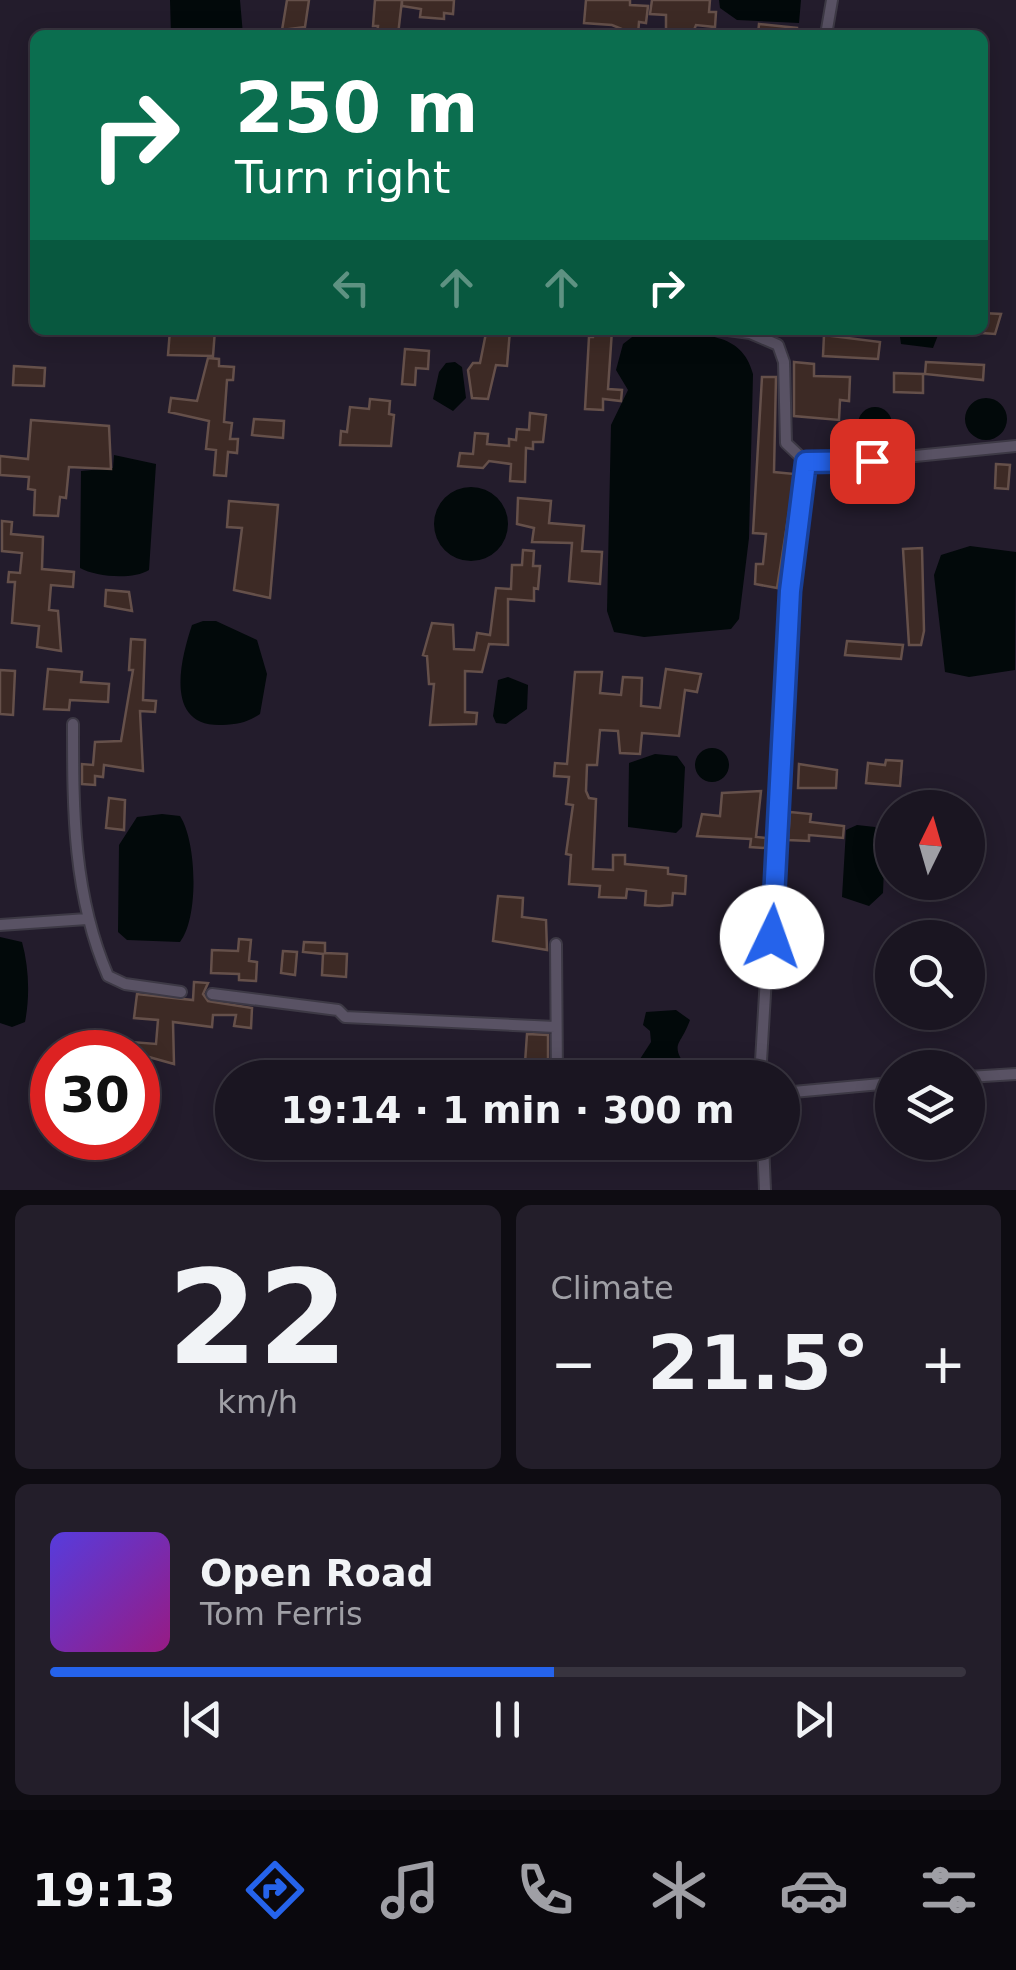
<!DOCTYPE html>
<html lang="en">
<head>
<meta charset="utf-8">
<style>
  body { margin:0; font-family:"DejaVu Sans",sans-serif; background:#231e2a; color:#f1f3f6; height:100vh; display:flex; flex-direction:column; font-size:38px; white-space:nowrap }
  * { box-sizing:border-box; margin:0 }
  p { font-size:32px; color:#9f9fa5 }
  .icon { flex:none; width:55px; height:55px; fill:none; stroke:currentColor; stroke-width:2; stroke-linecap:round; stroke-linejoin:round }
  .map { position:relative; height:1190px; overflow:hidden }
  .side { display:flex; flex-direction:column; gap:15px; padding:15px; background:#0e0c12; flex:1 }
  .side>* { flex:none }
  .guide { position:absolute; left:30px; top:30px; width:958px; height:305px; border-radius:15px; box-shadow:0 5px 25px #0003,0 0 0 2px #38343f; background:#0b6e4f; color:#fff; overflow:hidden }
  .needle { width:65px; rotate:5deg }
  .buttons { position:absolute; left:875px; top:790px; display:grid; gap:20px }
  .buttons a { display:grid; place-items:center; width:110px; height:110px; border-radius:50%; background:#1a1521; box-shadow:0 5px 25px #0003,0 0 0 2px #38343f; font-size:50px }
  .speed { position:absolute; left:30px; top:1030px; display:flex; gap:20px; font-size:50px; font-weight:700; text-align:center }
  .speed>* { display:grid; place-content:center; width:130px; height:130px; border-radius:50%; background:#1a1521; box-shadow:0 5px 25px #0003,0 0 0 2px #38343f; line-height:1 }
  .speed .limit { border:15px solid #d22; background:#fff; color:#111 }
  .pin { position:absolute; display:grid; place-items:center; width:85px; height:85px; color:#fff; margin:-42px; border-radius:20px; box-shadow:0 5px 15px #0006 }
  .me { position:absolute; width:110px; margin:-55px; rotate:3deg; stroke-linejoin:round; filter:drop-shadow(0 0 8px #0008) }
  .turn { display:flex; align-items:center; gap:35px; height:210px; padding:0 40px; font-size:45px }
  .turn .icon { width:130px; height:130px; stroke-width:2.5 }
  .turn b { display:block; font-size:70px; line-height:85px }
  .lanes { display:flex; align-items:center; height:95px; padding:0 40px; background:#0003; justify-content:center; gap:50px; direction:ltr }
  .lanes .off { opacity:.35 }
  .big { font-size:75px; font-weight:700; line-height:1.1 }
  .side .tile { flex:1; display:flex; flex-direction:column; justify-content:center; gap:15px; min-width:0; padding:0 35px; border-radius:15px; background:#231e2a }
  .side .dial { align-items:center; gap:0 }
  .dial b { font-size:130px; line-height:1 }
  .song { display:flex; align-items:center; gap:30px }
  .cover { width:120px; height:120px; border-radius:15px; background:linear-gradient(135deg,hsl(250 70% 55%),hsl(310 70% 35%)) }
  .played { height:10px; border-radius:5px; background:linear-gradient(90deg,#2563eb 55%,#38343f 55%) }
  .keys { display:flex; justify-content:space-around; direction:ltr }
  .heat { display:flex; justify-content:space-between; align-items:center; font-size:55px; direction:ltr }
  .side .tiles { flex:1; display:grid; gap:15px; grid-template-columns:1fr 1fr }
  .tile:last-child { grid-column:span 2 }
  .trip { position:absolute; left:215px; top:1060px; width:585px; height:100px; border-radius:50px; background:#1a1521; box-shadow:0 5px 25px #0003,0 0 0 2px #38343f; font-weight:700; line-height:100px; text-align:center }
  .tabs { display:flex; height:160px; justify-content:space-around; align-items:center; background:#0a080d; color:#9f9fa5 }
  .tabs .icon { width:70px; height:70px }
  .tabs .selected { color:#2563eb }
  .tabs b { font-size:45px; color:#f1f3f6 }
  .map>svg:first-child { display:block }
  .water { fill:#02090a }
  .building { fill:#3d2a25; stroke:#65504a; stroke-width:2.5 }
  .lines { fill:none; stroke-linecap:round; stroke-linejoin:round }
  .street-casing { stroke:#3d3945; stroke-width:14 }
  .street { stroke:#595264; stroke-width:10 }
  .route-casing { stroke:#184099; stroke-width:25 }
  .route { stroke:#2563eb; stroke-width:18 }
</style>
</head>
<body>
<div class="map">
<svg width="1016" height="1190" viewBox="0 0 1016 1190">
  <rect width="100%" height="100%" fill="#231c2c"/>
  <path class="water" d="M170,0H240L243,35H171Z
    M719,0H801L799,23L737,20L720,8Z
    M899,330H940L933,348L901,344Z
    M663,333C702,335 742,331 753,374L749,538L739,619L731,629L644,637L614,632L607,611L611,425L628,390L616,370L623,344L636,334Z
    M455,362L462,367L466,398L453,411L433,399L439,372L446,363Z
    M965 419a21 21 0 1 1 42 0a21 21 0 1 1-42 0Z
    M858 424a17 17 0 1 1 34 0a17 17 0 1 1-34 0Z
    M114,455L156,464L149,570C133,580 96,577 80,568L81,471L113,468Z
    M434 524a37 37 0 1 1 74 0a37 37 0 1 1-74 0Z
    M970,546L1016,552L1015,670L969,677L945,672L934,575L941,555Z
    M203,621H216L257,640L267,674L260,714C246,723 238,724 222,725C164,727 180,661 192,625Z
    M508,677L528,685L527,709L506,724L496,723L493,716L498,680Z
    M695 765a17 17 0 1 1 34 0a17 17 0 1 1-34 0Z
    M655,754L677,756L685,767L682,827L676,833L628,827L629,763Z
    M162,814L180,816C197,842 199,918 180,942L127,940L118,932L119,845L137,817Z
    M857,825L875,827L885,839L883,893L869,906L842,897L846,830Z
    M0,937L22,942C29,967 30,997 25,1022L12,1027L0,1023Z
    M676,1010L690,1020C680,1048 669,1042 688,1070L685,1077L659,1074L640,1059L651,1042L650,1031L643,1025L646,1012Z"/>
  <path class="building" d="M287,0H309L305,27L282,30Z
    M375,0H402L398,35H377L378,26H373Z
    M402,0H454L453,14L444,13V19L420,17L421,9L402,6Z
    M586,0H630V5L648,6L646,23L639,22L638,35H622V29L612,25L584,23Z
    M652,0H710L709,12H716L715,27L696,25L692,35H666V15L650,14Z
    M759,24L797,28V35H758Z
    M982,313L1001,314L995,334L982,333Z
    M170,330H215L213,356L168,355Z
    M491,330H510L507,366L496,365L488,399L472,398L468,370L473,363H480L486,333Z
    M594,330H612L608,389L622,390L621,401L603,399V410L585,409L589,337H593Z
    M824,335L880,342L878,359L823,356Z
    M405,349L429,351L428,369L416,368L415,385L402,384Z
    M208,358L219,359V366L234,367L233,380H227L224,422L232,423L230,439H238L237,453L228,452L226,476L214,475L216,450L206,449L209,421L169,412L171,398L197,401Z
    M794,362L814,364V376L850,377L849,401L840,400L839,420L794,416Z
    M926,362L984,365L983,380L925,374Z
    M14,366L45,368L44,386L13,385Z
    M894,373L923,374V393L894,392Z
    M762,377H776L774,472L795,474L777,588L755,584L756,564H763L766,534L753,533Z
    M370,399L390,401L389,414L394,415L391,446L340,445L341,431L347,432L350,407L369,409Z
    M530,413L546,415L543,442H533V449L526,448L525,482L510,481L511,464L489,461L483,468L458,466L460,453L473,454L475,433L488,434L487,444L509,446V439L516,440L517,429L529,430Z
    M254,419L284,421L283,438L252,435Z
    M31,420L109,426L111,469L69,467L66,498L60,497L58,516L34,515L35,490L28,489L29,477L0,475V456L28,459Z
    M996,464L1010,465L1008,489L995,488Z
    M518,498L551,501L549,523L584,526L582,551L602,552L600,584L569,581L572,543L532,542L534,528L517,524Z
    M229,501L278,505L270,598L234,590L242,528L227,527Z
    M2,521L12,522L11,534L43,537L42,569L74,572L73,587L51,585L49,610L58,611L61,651L37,647L39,626L12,623L15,582H8L9,572L20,573L22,553L2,551Z
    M922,548L924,631L921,645H909L903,549Z
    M523,550L534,551L533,566H540L538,589L534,588V601L508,599V645L489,644L482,672L465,671V712L477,713L476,724L430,725L434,684H429L427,656L423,655L432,623L453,625L454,649L474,650L477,633L490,635L496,588L511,589L512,565H522Z
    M106,590L129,592L132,611L105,606Z
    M131,639L145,640L143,700L156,701L155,712L140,711L143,771L104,765L103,777L95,776V785L82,784V764L93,765L95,742L121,741L133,670H129Z
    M847,641L903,645L901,659L845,655Z
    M48,669L82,672L81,682L109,684L108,702L70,700L69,710L44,709Z
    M666,669L701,674L697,692L685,690L679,736L642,733L640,754L620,753L618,731L600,730L597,765H587L586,791L589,798L596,799L593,869L613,870V855H625V864L668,868V874L686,876L685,894L673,893L672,905L659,906L645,905L646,891L627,889L626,898L599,897L600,886L569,884L571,855L566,854L573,805L566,804L569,777L554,776L555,763L567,764L575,672H602L600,693L621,695L623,677L642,678L641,706L660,708Z
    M0,670L15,671L13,715L0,714Z
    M886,760L902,761L900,786L866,783L868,763L885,765Z
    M799,764L837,770L836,788H798Z
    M761,791L756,837L766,838L765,848L750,847L751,839L697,836L702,814L720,816L722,793Z
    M109,798L125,800L124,830L106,828Z
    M790,812L811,814L810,822L844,826L843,838L809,835V841L788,840Z
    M498,896L523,898L522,917L546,920L547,950L493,941Z
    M239,939L251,940L249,961L257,962L256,981L239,980V974L211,973L212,950L238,951Z
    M304,942L325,943V953L347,954L346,977L322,975L323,954L303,952Z
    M283,951L297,952L295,975L281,973Z
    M194,982L208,983L203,994L208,1001L252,1008L251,1028L234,1026L236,1015H213L212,1027L173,1022L174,1064L131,1052L132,1042L156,1044L158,1020L134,1018L137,994L193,1000Z
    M527,1034L548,1035V1069L525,1063Z"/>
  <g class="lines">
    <g class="street-casing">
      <path id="street" d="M826,35L832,0
        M728,330L750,333L778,345L784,362L786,443L806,462L835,464L1016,446
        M73,724C73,811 73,895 108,976L125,984L181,992
        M0,925L87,919
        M556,944L557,1078
        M212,994L338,1010L345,1017L555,1027
        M968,1077L1016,1074
        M760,1078L789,591L806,462
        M782,1093L892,1083
        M763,1142L765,1190"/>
    </g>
    <use href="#street" class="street"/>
  </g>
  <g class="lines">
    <g class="route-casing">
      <path id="route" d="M772,937L790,591L806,462L872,461"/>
    </g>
    <use href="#route" class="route"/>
  </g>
</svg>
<div class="buttons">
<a><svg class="needle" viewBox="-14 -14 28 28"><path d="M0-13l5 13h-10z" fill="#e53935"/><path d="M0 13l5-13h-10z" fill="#9f9fa5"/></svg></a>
<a><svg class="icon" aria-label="search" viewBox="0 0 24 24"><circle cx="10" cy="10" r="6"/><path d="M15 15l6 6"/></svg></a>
<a><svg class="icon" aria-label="layers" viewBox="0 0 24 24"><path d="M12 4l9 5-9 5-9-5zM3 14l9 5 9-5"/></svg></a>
</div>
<div class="speed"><div class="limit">30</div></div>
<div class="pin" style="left:872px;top:461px;background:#d93025"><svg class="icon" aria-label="arrive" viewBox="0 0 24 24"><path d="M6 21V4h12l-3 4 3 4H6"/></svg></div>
<svg class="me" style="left:772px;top:937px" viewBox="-20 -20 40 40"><circle r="19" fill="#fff"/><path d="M0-13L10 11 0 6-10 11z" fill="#2563eb"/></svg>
<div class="trip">19:14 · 1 min · 300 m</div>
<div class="guide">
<div class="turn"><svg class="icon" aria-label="right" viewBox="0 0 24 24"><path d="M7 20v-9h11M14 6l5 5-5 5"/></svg><div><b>250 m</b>Turn right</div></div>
<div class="lanes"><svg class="icon off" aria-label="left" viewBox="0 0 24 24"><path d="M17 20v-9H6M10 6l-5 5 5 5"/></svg><svg class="icon off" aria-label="ahead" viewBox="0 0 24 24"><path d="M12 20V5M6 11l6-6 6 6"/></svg><svg class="icon off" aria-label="ahead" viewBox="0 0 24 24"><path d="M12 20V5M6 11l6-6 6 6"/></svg><svg class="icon" aria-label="right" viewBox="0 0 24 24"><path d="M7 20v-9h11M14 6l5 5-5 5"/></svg></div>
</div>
</div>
<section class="side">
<div class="tiles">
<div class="tile dial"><b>22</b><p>km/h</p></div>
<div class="tile"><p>Climate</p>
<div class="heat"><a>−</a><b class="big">21.5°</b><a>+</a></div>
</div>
<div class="tile">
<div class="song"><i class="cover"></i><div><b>Open Road</b><p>Tom Ferris</p></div></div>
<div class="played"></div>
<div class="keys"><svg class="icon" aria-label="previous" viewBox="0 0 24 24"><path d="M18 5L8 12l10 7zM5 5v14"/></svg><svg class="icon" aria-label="pause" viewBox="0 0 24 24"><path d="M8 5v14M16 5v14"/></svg><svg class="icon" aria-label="next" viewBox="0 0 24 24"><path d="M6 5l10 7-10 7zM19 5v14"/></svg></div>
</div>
</div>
</section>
<nav class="tabs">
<b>19:13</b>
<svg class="icon selected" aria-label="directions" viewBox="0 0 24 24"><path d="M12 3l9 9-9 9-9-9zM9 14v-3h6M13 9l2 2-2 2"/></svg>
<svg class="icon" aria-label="music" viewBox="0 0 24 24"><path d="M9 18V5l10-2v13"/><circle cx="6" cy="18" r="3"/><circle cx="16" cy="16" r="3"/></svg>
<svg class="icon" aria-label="phone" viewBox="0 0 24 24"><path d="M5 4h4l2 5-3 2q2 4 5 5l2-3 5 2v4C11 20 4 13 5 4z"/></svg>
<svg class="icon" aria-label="climate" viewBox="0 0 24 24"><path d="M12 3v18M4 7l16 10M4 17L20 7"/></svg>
<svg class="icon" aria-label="car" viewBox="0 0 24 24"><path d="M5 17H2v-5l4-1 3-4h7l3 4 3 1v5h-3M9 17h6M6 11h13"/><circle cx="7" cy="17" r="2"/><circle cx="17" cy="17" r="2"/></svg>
<svg class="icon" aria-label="filters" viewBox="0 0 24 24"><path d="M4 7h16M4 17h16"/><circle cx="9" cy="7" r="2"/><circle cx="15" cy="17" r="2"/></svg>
</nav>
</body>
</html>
